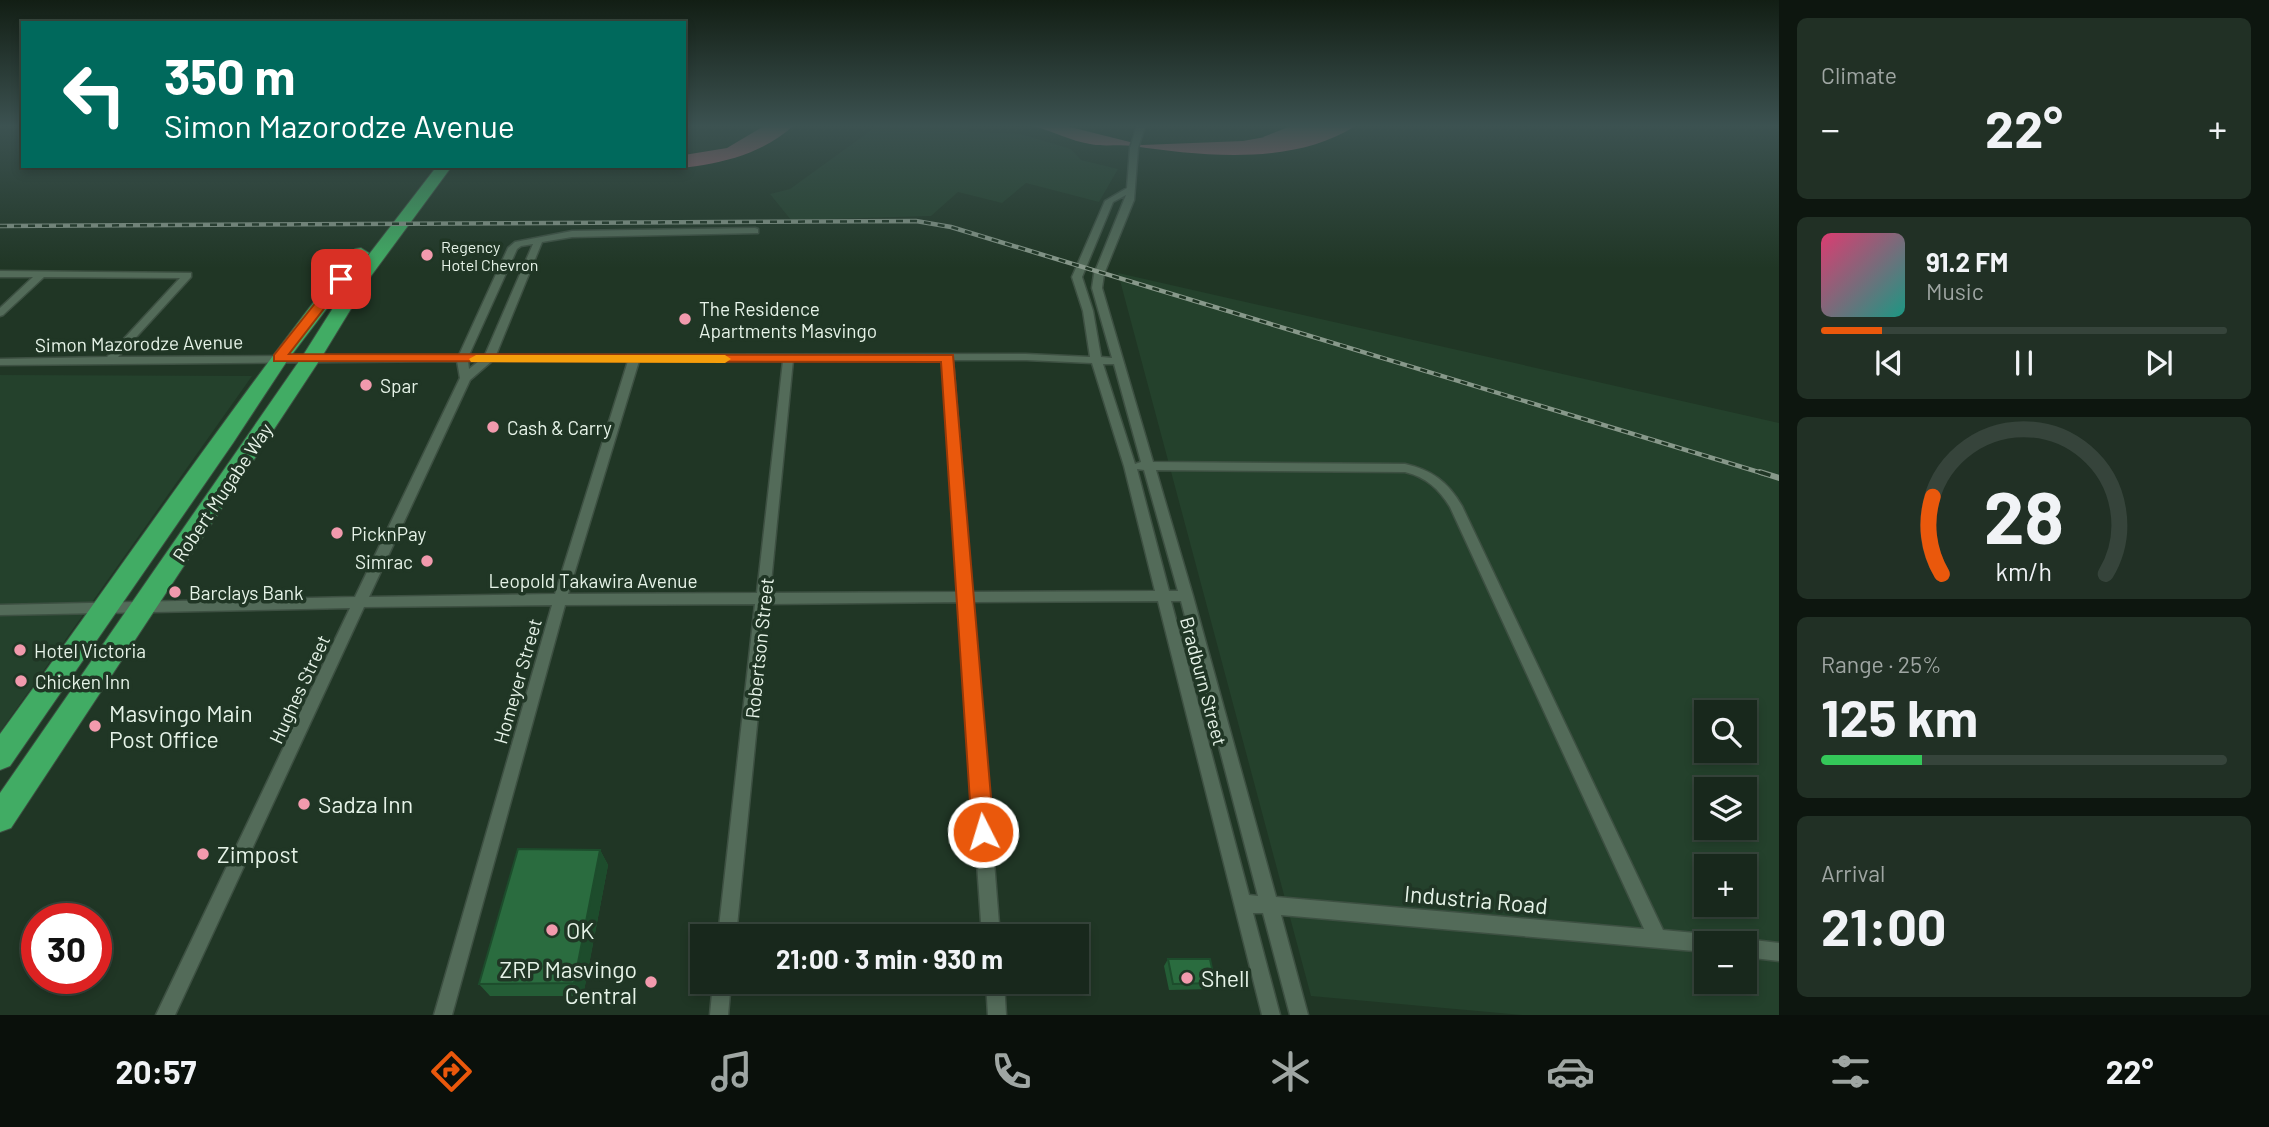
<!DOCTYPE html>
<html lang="en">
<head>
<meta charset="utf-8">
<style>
  body { margin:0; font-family:Barlow,sans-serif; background:#213025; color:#f1f3f6; height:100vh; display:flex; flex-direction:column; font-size:26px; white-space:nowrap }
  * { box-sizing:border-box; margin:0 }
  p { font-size:23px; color:#9fa6a3 }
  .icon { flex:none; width:38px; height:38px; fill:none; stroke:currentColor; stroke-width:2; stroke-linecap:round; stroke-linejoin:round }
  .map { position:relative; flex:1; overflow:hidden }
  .details { display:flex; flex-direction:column; gap:18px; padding:18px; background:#0d160f; width:490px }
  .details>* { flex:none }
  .guide { position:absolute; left:21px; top:21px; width:665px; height:147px; border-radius:0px; box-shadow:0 4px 10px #0003,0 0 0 2px #36443b; background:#00695c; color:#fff; overflow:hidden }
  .controls { position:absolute; left:1694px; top:700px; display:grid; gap:14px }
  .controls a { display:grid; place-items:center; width:63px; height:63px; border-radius:0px; background:#18281c; box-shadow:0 4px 10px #0003,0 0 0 2px #36443b; font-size:35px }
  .speed { position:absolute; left:21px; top:903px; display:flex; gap:14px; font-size:35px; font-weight:700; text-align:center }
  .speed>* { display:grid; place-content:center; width:91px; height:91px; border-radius:50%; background:#18281c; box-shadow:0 4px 10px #0003,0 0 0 2px #36443b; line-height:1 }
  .speed .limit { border:10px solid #d22; background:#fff; color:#111 }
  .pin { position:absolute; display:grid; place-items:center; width:60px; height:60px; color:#fff; margin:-30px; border-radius:14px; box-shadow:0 4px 10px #0006 }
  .me { position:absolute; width:77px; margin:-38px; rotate:355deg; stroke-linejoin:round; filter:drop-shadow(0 0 5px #0008) }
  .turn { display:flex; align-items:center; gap:24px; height:147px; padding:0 28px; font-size:32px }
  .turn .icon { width:91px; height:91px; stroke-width:2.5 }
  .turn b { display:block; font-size:49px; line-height:60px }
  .big { font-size:52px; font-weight:700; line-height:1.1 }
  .details .tile { flex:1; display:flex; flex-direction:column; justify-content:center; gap:10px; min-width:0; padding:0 24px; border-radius:10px; background:#213025 }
  .details .dial { align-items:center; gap:0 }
  .dial svg { height:182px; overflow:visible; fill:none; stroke:#36443b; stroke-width:7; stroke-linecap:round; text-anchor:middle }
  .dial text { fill:#f1f3f6; stroke:none }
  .song { display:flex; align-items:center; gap:21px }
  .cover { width:84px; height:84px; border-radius:10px; background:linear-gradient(135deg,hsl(340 70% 55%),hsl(170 70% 35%)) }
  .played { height:7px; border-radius:4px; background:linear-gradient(90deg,#ea580c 15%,#36443b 15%) }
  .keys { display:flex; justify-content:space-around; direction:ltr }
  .heat { display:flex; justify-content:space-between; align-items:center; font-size:38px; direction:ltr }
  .charge { height:10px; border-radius:5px; background:linear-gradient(90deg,#34c759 25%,#36443b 0) }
  .trip { position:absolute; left:690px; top:924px; width:399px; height:70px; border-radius:0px; background:#18281c; box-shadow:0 4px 10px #0003,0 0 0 2px #36443b; font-weight:700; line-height:70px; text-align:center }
  .tab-bar { display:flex; height:112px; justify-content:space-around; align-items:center; background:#0a100b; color:#9fa6a3 }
  .tab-bar .icon { width:49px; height:49px }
  .tab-bar .selected { color:#ea580c }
  .tab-bar b { font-size:32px; color:#f1f3f6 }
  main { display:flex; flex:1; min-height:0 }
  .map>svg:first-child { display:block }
  .built { fill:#24412c; fill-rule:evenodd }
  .water { fill:#b46879 }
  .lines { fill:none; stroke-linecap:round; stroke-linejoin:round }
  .river { fill:#b46879; fill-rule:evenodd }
  .street-casing { stroke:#3d5042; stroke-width:3 }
  .highway-casing { stroke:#3d5042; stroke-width:2 }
  .street { fill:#536b59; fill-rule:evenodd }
  .highway { fill:#41ac64; fill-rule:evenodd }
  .rail-far1-casing { stroke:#87988a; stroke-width:4.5 }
  .rail-casing { stroke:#87988a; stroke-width:6 }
  .rail-far1 { stroke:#203625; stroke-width:2.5; stroke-dasharray:7; stroke-linecap:butt }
  .rail { stroke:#203625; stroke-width:3.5; stroke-dasharray:11; stroke-linecap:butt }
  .wall { fill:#245d36 }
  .shaded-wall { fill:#1d4c2c }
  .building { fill:#2a6c3f; stroke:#1d4c2c; stroke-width:2 }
  .route { fill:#ea580c; stroke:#983908; stroke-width:2 }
  .slow { fill:#f59e0b }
  .poi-dot { fill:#f29aad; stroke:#203625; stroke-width:2.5 }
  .labels { text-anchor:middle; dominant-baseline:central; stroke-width:7; stroke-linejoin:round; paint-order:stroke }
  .far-poi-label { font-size:16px; fill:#e6f3e8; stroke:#203625; text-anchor:start }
  .poi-label { font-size:19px; fill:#e6f3e8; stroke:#203625; text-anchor:start }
  .street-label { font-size:19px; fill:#e6f3e8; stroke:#203625 }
  .near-poi-label { font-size:23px; fill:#e6f3e8; stroke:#203625; text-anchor:start }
  .near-street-label { font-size:23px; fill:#e6f3e8; stroke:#203625 }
</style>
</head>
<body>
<main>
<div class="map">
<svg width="1779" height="1015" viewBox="0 0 1779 1015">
  <rect width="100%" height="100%" fill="#203625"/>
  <path class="built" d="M877,126H969V132L1021,134L1071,149L1081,160L1118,169L1099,202L1026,183L1002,203L958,192L931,216L791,220L770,194L790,189Z
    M1118,273L1779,423V1015H1522L1311,996ZM1706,712H1745V751H1706ZM1706,789H1745V828H1706ZM1706,866H1745V905H1706ZM1706,943H1745V982H1706Z
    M0,375L252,376L0,732Z"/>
  <path class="water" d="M764,126H793C736,178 633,172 561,166H684V155L727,148Z
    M1033,126H1066L1142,145L1243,141L1282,134L1306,126H1355C1293,166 1202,156 1133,146C1119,144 1104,147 1090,144C1071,141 1052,131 1033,126Z"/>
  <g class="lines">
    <path class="river" d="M1291,126H1306L1293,135L1269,141L1263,137Z"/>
    <g class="street-casing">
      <path id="street" d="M1137,126H1145L1138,148L1134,200L1104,274L1102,288L1153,462L1405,464C1432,470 1448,482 1462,506L1663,930L1706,934L1712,937L1715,943H1706V952L1281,915L1308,1015H1290L1263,913H1253L1280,1015H1262L1158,601L973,602L1000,936H982L959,602L769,604L736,936H718L755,604L565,605L452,1015H434L552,605L364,607L175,1015H156L350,608L0,615V605L355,597L460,378L457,361L0,365V359L107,357L180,278L44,277L3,315L0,316V308L33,277H0V271L191,273V277L118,357L459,355L508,248L515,242L572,231L755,228L758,229V233L572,237L542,242L496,355L1026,354L1090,357L1083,311L1072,277L1105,201L1127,188L1130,148ZM1126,195L1094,274L1092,288L1112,358L1101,357L1093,311L1082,277L1113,202ZM533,244L485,355H469L517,249L521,246ZM793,360H943L959,592L770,593ZM953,360H1026L1092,363L1124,466L1155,591L972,592ZM468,361H479L469,369ZM492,361H628L555,594L369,597L470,380ZM639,361H783L757,593L568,594ZM1103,364H1114L1141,462L1135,464ZM1137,469L1144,470L1178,591H1169ZM1156,470L1405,472C1426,477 1439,489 1450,507L1644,929L1276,897L1193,596ZM1171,601H1181L1258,896L1249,895Z
        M1745,939L1779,943V961L1745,957V943H1738Z
        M713,982H731L728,1015H710Z
        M986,982H1004L1006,1015H988Z"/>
    </g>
    <g class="highway-casing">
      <path id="highway" d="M437,166H452L371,276L321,358L11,828L0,832V793L302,357L357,270Z
        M361,248L369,253L287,361L233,443L10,766L0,770V734C118,572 231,406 355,249Z"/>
    </g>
    <use href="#street" class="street"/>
    <use href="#highway" class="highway"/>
    <g class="rail-far1-casing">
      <path id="rail-far1" d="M0,226L916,221L951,227L1765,474"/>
    </g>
    <g class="rail-casing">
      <path id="rail" d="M1760,472L1779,478"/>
    </g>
    <use href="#rail-far1" class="rail-far1"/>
    <use href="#rail" class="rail"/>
  </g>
  <path class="wall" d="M600,850L608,865L583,996H490L479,984Z
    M1168,959L1215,983L1211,989L1169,990L1164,966Z"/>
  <path class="shaded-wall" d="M600,850L608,865L583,996L574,983Z"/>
  <path class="building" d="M518,849L600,850L574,983L479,984Z
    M1168,959H1210L1215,983L1173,984Z"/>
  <linearGradient id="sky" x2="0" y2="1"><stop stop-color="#121e14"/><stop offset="0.47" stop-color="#3c5251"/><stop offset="1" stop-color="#3c5251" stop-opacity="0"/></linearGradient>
  <rect width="1779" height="268" fill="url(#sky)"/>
  <path class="route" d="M341,275L347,279L289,354L953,355L994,832L990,839L983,842L976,839L972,832L941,362L274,361V355L336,277Z"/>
  <path class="slow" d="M476,355H725L731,359L725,363L471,362L469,359Z"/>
  <g class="poi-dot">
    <circle cx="427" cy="255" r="7"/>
    <circle cx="685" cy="319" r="7"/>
    <circle cx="366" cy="385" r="7"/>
    <circle cx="493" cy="427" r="7"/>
    <circle cx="337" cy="533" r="7"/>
    <circle cx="427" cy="561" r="7"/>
    <circle cx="175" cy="592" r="7"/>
    <circle cx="20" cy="650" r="7"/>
    <circle cx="21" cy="681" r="7"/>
    <circle cx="95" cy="726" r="7"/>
    <circle cx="304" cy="804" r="7"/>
    <circle cx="203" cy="854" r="7"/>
    <circle cx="552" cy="930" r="7"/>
    <circle cx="1187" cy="978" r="7"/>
    <circle cx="651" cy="982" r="7"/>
  </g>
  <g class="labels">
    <g class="far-poi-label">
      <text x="441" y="246">Regency<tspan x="441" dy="18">Hotel Chevron</tspan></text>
    </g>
    <g class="poi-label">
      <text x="699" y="308">The Residence<tspan x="699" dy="22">Apartments Masvingo</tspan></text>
      <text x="380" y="385">Spar</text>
      <text x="507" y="427">Cash &amp; Carry</text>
      <text x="351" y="533">PicknPay</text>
      <text x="413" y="561" text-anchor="end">Simrac</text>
      <text x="189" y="592">Barclays Bank</text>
      <text x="34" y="650">Hotel Victoria</text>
      <text x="35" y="681">Chicken Inn</text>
    </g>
    <g class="street-label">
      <text transform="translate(139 343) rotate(-1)">Simon Mazorodze Avenue</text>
      <text transform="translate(222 492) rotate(-56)">Robert Mugabe Way</text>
      <text x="593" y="580">Leopold Takawira Avenue</text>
      <text transform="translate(759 648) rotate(-84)">Robertson Street</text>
      <text transform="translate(517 681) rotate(-74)">Homeyer Street</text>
      <text transform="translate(1204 681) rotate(75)">Bradburn Street</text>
      <text transform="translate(299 689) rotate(-65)">Hughes Street</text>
    </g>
    <g class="near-poi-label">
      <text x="109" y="713">Masvingo Main<tspan x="109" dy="26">Post Office</tspan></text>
      <text x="318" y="804">Sadza Inn</text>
      <text x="217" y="854">Zimpost</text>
      <text x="566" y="930">OK</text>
      <text x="637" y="969" text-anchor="end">ZRP Masvingo<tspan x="637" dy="26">Central</tspan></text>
      <text x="1201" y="978">Shell</text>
    </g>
    <g class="near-street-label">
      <text transform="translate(1476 899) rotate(5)">Industria Road</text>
    </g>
  </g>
</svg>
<div class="controls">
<a><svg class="icon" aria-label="search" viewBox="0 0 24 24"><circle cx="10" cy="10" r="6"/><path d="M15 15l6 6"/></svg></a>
<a><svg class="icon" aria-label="layers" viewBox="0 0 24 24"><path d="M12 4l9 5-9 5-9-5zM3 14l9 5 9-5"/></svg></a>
<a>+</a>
<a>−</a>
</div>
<div class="speed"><div class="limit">30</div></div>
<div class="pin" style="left:341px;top:279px;background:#d93025"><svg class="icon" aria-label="arrive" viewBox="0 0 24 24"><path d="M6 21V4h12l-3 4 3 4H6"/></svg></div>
<svg class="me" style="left:983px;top:832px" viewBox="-20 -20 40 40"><circle r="17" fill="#ea580c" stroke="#fff" stroke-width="3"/><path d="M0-11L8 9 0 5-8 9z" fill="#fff"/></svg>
<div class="trip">21:00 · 3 min · 930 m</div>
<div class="guide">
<div class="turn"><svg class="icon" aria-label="left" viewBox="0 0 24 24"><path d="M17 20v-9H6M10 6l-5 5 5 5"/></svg><div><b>350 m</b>Simon Mazorodze Avenue</div></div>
</div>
</div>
<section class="details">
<div class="tile"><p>Climate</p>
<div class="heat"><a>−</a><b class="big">22°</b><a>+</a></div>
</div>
<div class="tile">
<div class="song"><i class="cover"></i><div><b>91.2 FM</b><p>Music</p></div></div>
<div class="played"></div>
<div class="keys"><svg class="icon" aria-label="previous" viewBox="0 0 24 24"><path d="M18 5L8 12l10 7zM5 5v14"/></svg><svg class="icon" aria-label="pause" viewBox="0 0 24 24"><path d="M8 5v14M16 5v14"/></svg><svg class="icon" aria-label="next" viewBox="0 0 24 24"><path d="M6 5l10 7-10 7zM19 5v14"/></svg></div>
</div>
<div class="tile dial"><svg viewBox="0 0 100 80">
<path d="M14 69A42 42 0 1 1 86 69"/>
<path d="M14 69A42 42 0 0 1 10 35" stroke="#ea580c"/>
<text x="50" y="56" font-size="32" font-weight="700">28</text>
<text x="50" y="72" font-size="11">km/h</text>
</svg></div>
<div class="tile"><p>Range · 25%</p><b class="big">125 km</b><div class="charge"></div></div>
<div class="tile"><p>Arrival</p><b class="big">21:00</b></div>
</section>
</main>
<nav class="tab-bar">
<b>20:57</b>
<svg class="icon selected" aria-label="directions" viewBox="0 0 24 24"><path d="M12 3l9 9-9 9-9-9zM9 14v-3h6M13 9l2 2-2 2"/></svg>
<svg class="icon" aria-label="music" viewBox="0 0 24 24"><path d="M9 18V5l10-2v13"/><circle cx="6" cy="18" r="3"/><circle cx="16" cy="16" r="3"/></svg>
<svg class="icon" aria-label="phone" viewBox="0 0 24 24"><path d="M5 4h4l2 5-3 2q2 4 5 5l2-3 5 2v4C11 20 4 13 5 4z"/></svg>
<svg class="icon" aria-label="climate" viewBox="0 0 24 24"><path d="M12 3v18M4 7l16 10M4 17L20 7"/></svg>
<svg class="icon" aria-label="car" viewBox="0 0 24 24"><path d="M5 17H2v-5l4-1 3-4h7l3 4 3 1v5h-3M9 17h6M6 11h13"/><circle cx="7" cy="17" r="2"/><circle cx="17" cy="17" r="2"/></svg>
<svg class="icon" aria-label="filters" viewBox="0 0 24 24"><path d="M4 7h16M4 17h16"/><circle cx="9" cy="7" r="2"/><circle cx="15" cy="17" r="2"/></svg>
<b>22°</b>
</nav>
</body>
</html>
